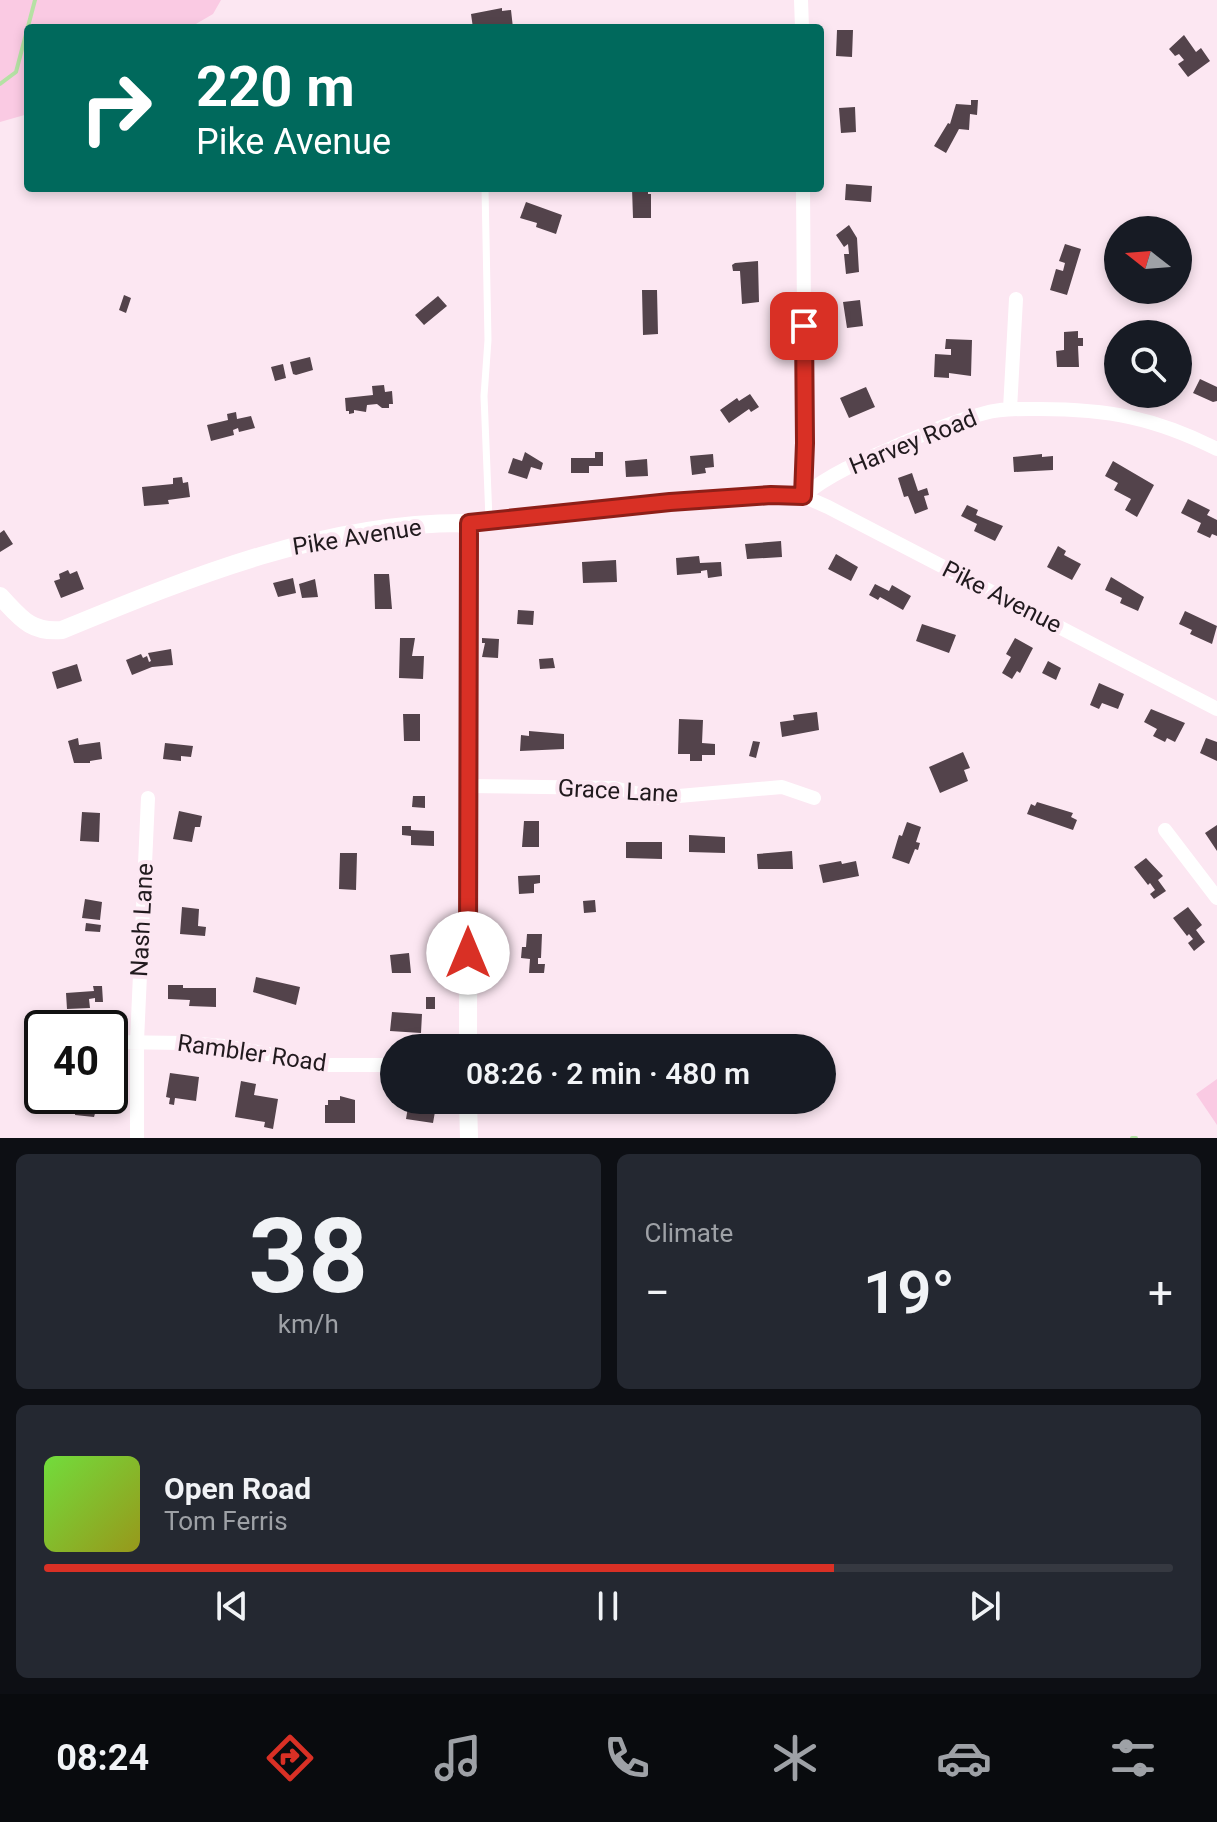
<!DOCTYPE html>
<html lang="en">
<head>
<meta charset="utf-8">
<style>
  body { margin:0; font-family:Roboto,sans-serif; background:#242831; color:#f1f3f6; height:100vh; display:flex; flex-direction:column; font-size:30px; white-space:nowrap }
  * { box-sizing:border-box; margin:0 }
  p { font-size:26px; color:#9ea1a6 }
  .icon { flex:none; width:44px; height:44px; fill:none; stroke:currentColor; stroke-width:2; stroke-linecap:round; stroke-linejoin:round }
  .map { position:relative; height:1138px; overflow:hidden }
  .details { display:flex; flex-direction:column; gap:16px; padding:16px; background:#0d0f14; flex:1 }
  .details>* { flex:none }
  .banner { position:absolute; left:24px; top:24px; width:800px; height:168px; border-radius:8px; box-shadow:0 4px 12px #0003; background:#00695c; color:#fff; overflow:hidden }
  .needle { width:52px; rotate:287deg }
  .tools { position:absolute; left:1104px; top:216px; display:grid; gap:16px }
  .tools a { display:grid; place-items:center; width:88px; height:88px; border-radius:50%; background:#171b24; box-shadow:0 4px 12px #0003; font-size:40px }
  .speed { position:absolute; left:24px; top:1010px; display:flex; gap:16px; font-size:40px; font-weight:700; text-align:center }
  .speed>* { display:grid; place-content:center; width:104px; height:104px; border-radius:50%; background:#171b24; box-shadow:0 4px 12px #0003; line-height:1 }
  .speed .limit { border:4px solid #111; border-radius:12px; background:#fff; color:#111 }
  .pin { position:absolute; display:grid; place-items:center; width:68px; height:68px; color:#fff; margin:-34px; border-radius:16px; box-shadow:0 4px 12px #0006 }
  .me { position:absolute; width:88px; margin:-44px; rotate:0deg; stroke-linejoin:round; filter:drop-shadow(0 0 6px #0008) }
  .turn { display:flex; align-items:center; gap:28px; height:168px; padding:0 40px; font-size:36px }
  .turn .icon { width:104px; height:104px; stroke-width:2.5 }
  .turn b { display:block; font-size:56px; line-height:68px }
  .big { font-size:60px; font-weight:600; line-height:1.1 }
  .details .card { flex:1; display:flex; flex-direction:column; justify-content:center; gap:12px; min-width:0; padding:0 28px; border-radius:12px; background:#242831 }
  .details .dial { align-items:center; gap:0 }
  .dial b { font-size:104px; line-height:1 }
  .song { display:flex; align-items:center; gap:24px }
  .cover { width:96px; height:96px; border-radius:12px; background:linear-gradient(135deg,hsl(100 70% 55%),hsl(60 70% 35%)) }
  .played { height:8px; border-radius:4px; background:linear-gradient(90deg,#d93025 70%,#363941 70%) }
  .keys { display:flex; justify-content:space-around; direction:ltr }
  .heat { display:flex; justify-content:space-between; align-items:center; font-size:44px; direction:ltr }
  .details .tiles { flex:1; display:grid; gap:16px; grid-template-columns:1fr 1fr }
  .card:last-child { grid-column:span 2 }
  .trip { position:absolute; left:380px; top:1034px; width:456px; height:80px; border-radius:40px; background:#171b24; box-shadow:0 4px 12px #0003; font-weight:600; line-height:80px; text-align:center }
  .tabs { display:flex; height:128px; justify-content:space-around; align-items:center; background:#090b0e; color:#9ea1a6 }
  .tabs .icon { width:56px; height:56px }
  .tabs .on { color:#d93025 }
  .tabs b { font-size:36px; color:#f1f3f6 }
  .map>svg:first-child { display:block }
  .green { fill:#facae3 }
  .lines { fill:none; stroke-linecap:round; stroke-linejoin:round }
  .stream { stroke:#b5e1a4; stroke-width:4 }
  .building { fill:#53434b }
  .lane { stroke:#fff; stroke-width:7 }
  .street { stroke:#fff; stroke-width:14 }
  .secondary { stroke:#fff; stroke-width:18 }
  .route-casing { stroke:#8d1f18; stroke-width:20 }
  .route { stroke:#d93025; stroke-width:14 }
  .labels { text-anchor:middle; dominant-baseline:central; stroke-width:8; stroke-linejoin:round; paint-order:stroke }
  .street-label { font-size:24px; fill:#211a1e; stroke:#fce7f2 }
</style>
</head>
<body>
<div class="map">
<svg width="1217" height="1138" viewBox="0 0 1217 1138">
  <rect width="100%" height="100%" fill="#fce7f2"/>
  <path class="green" d="M0,0H221L213,14L189,28H28V114L0,122Z
    M1217,1079V1125L1196,1094Z"/>
  <g class="lines">
    <path class="stream" d="M0,84L16,72L35,0
      M1132,1138H1136"/>
  </g>
  <path class="building" d="M502,8V11L511,10L513,28H473L471,14Z
    M837,30H853L852,57L836,56Z
    M1184,35L1196,52L1201,48L1210,61L1188,77L1178,64L1184,60L1179,54L1175,56L1169,49Z
    M971,100H978L977,115L970,114L969,130L959,129L946,153L934,146L948,123L950,124L956,104L971,105Z
    M855,107L856,132L841,133L839,108Z
    M846,184L872,186L871,202L845,200Z
    M632,188H648V194H651V218H633Z
    M526,202L562,215L556,234L536,227L537,223L520,218Z
    M849,225L857,238L859,272L846,274L844,254H849L848,244L844,247L836,235Z
    M1065,244L1081,249L1067,295L1050,290L1056,269L1063,271L1065,263L1059,261Z
    M758,261L759,302L742,304L740,271H733L732,265L735,263Z
    M642,290H657L658,334L643,335Z
    M124,295L131,298L126,313L119,310Z
    M438,296L447,306L424,325L415,315Z
    M860,300L863,326L847,328L843,302Z
    M1078,331V338H1083V346H1078L1079,367H1057L1056,351L1064,350V332Z
    M946,339L972,340L971,376L949,373V378L934,377L935,354L951,355V349H945Z
    M310,357L313,370L296,375L293,374L290,362Z
    M283,364L286,378L275,381L271,367Z
    M1200,379L1217,387V401L1213,402L1193,393Z
    M384,385L385,392L392,391L393,404H389V408H382L377,404L367,405L366,412L354,410V413L349,414V411H346L345,398L373,395L372,386Z
    M866,387L875,407L849,418L840,398Z
    M750,394L759,407L751,412L749,409L729,423L720,410L737,398L739,401Z
    M236,412L237,419L251,416L255,428L239,432L238,428L233,430L234,435L211,441L207,425L228,420L227,414Z
    M525,452L543,463L541,470L531,467L527,479L508,473L513,458L522,461Z
    M595,452H603V466H589V473H571V458H595Z
    M713,454L714,467L705,468L706,473L692,475L690,456Z
    M1042,454V457L1053,456V470L1014,472L1013,457Z
    M647,459L648,476L626,477L625,461Z
    M1113,461L1154,485L1137,517L1125,510L1131,499L1114,490L1118,483L1105,476Z
    M912,473L918,491L927,488L929,495L924,496L928,509L915,514L908,496L904,497L898,478Z
    M182,477L183,483L188,482L190,497L168,500L169,504L144,506L142,487L173,484V478Z
    M1188,499L1210,510L1207,515L1217,520V536L1212,534L1210,538L1197,532L1201,523L1181,513Z
    M967,505L978,510L976,515L1003,526L995,541L974,531L977,524L961,516Z
    M4,530L13,544L0,552V533Z
    M781,541L782,557L747,559L745,544Z
    M1058,546L1066,551L1064,555L1081,564L1072,580L1047,567Z
    M836,554L858,567L851,581L828,569Z
    M699,556L700,563L721,562L722,576L708,578L707,570L701,571V573L677,575L676,558Z
    M616,560L617,582L583,583L582,562Z
    M68,570L70,574L77,571L84,589L61,598L54,581L60,579L59,574Z
    M374,574H389L392,609H375Z
    M1111,577L1144,597L1138,611L1120,603L1122,598L1105,590Z
    M293,578L296,593L278,597L273,583Z
    M315,579L318,597L302,598L299,584Z
    M875,584L889,591L892,585L911,596L903,610L880,597L878,600L869,595Z
    M518,610L534,611L533,625L517,624Z
    M1185,611L1217,626L1212,644L1190,634L1192,630L1179,624Z
    M922,624L956,635L949,653L916,641Z
    M400,638H415L412,656H424L423,679L399,678Z
    M482,638L499,639L498,658L482,657L485,643H482Z
    M1015,638L1033,648L1020,673L1017,671L1012,679L1002,673L1011,657L1006,654Z
    M171,649L173,665L152,667L132,675L126,660L141,654L143,658L147,656L149,662L151,661L148,653Z
    M553,658L555,668L540,669L539,659Z
    M1048,661L1061,668L1056,680L1042,673Z
    M77,664L82,681L57,689L52,672Z
    M1099,683L1124,694L1118,709L1102,703L1099,709L1090,705Z
    M1151,709L1185,723L1175,742L1167,738L1165,742L1153,736L1157,729L1144,722Z
    M817,712L819,730L782,737L780,722L794,720L793,715Z
    M403,714H420V741H404Z
    M679,719L703,720L702,743L715,744V755H702V761H690V754H678Z
    M529,731L564,734V749L520,751L521,735L529,736Z
    M78,738L79,745L100,742L102,759L90,761V763H74L68,741Z
    M1206,738L1217,742V761L1200,753Z
    M753,741L760,742L756,758L749,756Z
    M165,743L193,746L191,757L181,756V761L163,759Z
    M963,752L970,768L964,770L968,781L940,793L929,767Z
    M413,796H425V808L412,807Z
    M1037,802L1073,813L1071,817L1077,820L1073,830L1027,814L1031,804L1035,806Z
    M179,811L202,816L200,827H195L192,842L173,839Z
    M82,812L100,813L99,842L80,841Z
    M524,821H539V847H522Z
    M907,822L921,827L916,842L920,843L918,850L915,849L909,864L892,858L899,835L902,836Z
    M1217,825V851L1205,833Z
    M402,826H411V830L434,831V846L411,845V836L402,835Z
    M689,835L725,837V853L689,852Z
    M626,842H662V859L626,858Z
    M792,851L793,869H758L757,854Z
    M340,853H357L356,890L339,889Z
    M1146,858L1163,876L1158,880L1166,891L1154,899L1150,894L1155,890L1150,883L1148,885L1134,867Z
    M841,861L842,864L856,861L859,876L823,883L819,865Z
    M540,875V883L534,884V893L519,894L518,876Z
    M85,899L102,902L100,920L82,918Z
    M595,900L596,912L584,913L583,901Z
    M182,907L199,909L198,926L206,927L205,936L180,934Z
    M1188,907L1202,925L1196,930L1205,942L1194,951L1188,943L1193,939L1189,934L1187,936L1173,918Z
    M86,923L101,925L100,932L85,931Z
    M527,934H542L541,958H538V964H545L544,973H529L530,959L521,958L522,947H526Z
    M409,953L411,973H392L390,955Z
    M256,977L300,987L296,1005L253,992Z
    M168,985H183V988H216V1007L189,1006L190,1000L168,999Z
    M93,986H102L103,1002H95V998L89,999L90,1008L67,1009L66,993L94,991Z
    M426,997H435V1009H426Z
    M392,1012L422,1014L421,1033L390,1031Z
    M170,1073L199,1077L196,1101L175,1098L174,1105L169,1104L170,1098L166,1097Z
    M241,1081L256,1084L254,1095L278,1099L273,1129L264,1127L265,1122L235,1117Z
    M67,1096H100L94,1117L75,1115L76,1104L66,1103Z
    M340,1096L355,1100V1123H325V1105H328V1100H340Z
    M409,1101L436,1106L433,1123L406,1119Z"/>
  <g class="lines">
    <path class="lane" d="M485,188L488,340L484,396L489,519"/>
    <path class="street" d="M801,0L802,28
      M1010,409L1016,299
      M803,496C830,474 861,461 894,447C924,434 954,421 985,413C1003,408 1022,409 1040,409C1108,409 1155,418 1217,449
      M803,496L805,443L803,188
      M469,523L578,510L771,495L803,496L828,507L1217,709
      M467,786L614,788L656,798L782,787L814,798
      M1165,830L1217,898
      M110,1042L185,1043L224,1046L328,1065H394
      M35,1045H42
      M137,1138V1041L148,798"/>
    <path class="secondary" d="M0,596C20,617 30,633 62,630C191,577 327,521 469,523L468,1048
      M468,1100L469,1138"/>
  </g>
  <g class="lines">
    <g class="route-casing">
      <path id="route" d="M468,953L469,523L670,502L771,495L803,496L805,443L804,326"/>
    </g>
    <use href="#route" class="route"/>
  </g>
  <g class="labels">
    <g class="street-label">
      <text transform="translate(913 442) rotate(-22)">Harvey Road</text>
      <text transform="translate(357 537) rotate(-9)">Pike Avenue</text>
      <text transform="translate(1002 597) rotate(27)">Pike Avenue</text>
      <text transform="translate(618 791) rotate(3)">Grace Lane</text>
      <text transform="translate(142 920) rotate(-87)">Nash Lane</text>
      <text transform="translate(252 1053) rotate(8)">Rambler Road</text>
    </g>
  </g>
</svg>
<div class="tools">
<a><svg class="needle" viewBox="-14 -14 28 28"><path d="M0-13l5 13h-10z" fill="#e53935"/><path d="M0 13l5-13h-10z" fill="#9ea1a6"/></svg></a>
<a><svg class="icon" aria-label="search" viewBox="0 0 24 24"><circle cx="10" cy="10" r="6"/><path d="M15 15l6 6"/></svg></a>
</div>
<div class="speed"><div class="limit">40</div></div>
<div class="pin" style="left:804px;top:326px;background:#d93025"><svg class="icon" aria-label="arrive" viewBox="0 0 24 24"><path d="M6 21V4h12l-3 4 3 4H6"/></svg></div>
<svg class="me" style="left:468px;top:953px" viewBox="-20 -20 40 40"><circle r="19" fill="#fff"/><path d="M0-13L10 11 0 6-10 11z" fill="#d93025"/></svg>
<div class="trip">08:26 · 2 min · 480 m</div>
<div class="banner">
<div class="turn"><svg class="icon" aria-label="right" viewBox="0 0 24 24"><path d="M7 20v-9h11M14 6l5 5-5 5"/></svg><div><b>220 m</b>Pike Avenue</div></div>
</div>
</div>
<section class="details">
<div class="tiles">
<div class="card dial"><b>38</b><p>km/h</p></div>
<div class="card"><p>Climate</p>
<div class="heat"><a>−</a><b class="big">19°</b><a>+</a></div>
</div>
<div class="card">
<div class="song"><i class="cover"></i><div><b>Open Road</b><p>Tom Ferris</p></div></div>
<div class="played"></div>
<div class="keys"><svg class="icon" aria-label="previous" viewBox="0 0 24 24"><path d="M18 5L8 12l10 7zM5 5v14"/></svg><svg class="icon" aria-label="pause" viewBox="0 0 24 24"><path d="M8 5v14M16 5v14"/></svg><svg class="icon" aria-label="next" viewBox="0 0 24 24"><path d="M6 5l10 7-10 7zM19 5v14"/></svg></div>
</div>
</div>
</section>
<nav class="tabs">
<b>08:24</b>
<svg class="icon on" aria-label="directions" viewBox="0 0 24 24"><path d="M12 3l9 9-9 9-9-9zM9 14v-3h6M13 9l2 2-2 2"/></svg>
<svg class="icon" aria-label="music" viewBox="0 0 24 24"><path d="M9 18V5l10-2v13"/><circle cx="6" cy="18" r="3"/><circle cx="16" cy="16" r="3"/></svg>
<svg class="icon" aria-label="phone" viewBox="0 0 24 24"><path d="M5 4h4l2 5-3 2q2 4 5 5l2-3 5 2v4C11 20 4 13 5 4z"/></svg>
<svg class="icon" aria-label="climate" viewBox="0 0 24 24"><path d="M12 3v18M4 7l16 10M4 17L20 7"/></svg>
<svg class="icon" aria-label="car" viewBox="0 0 24 24"><path d="M5 17H2v-5l4-1 3-4h7l3 4 3 1v5h-3M9 17h6M6 11h13"/><circle cx="7" cy="17" r="2"/><circle cx="17" cy="17" r="2"/></svg>
<svg class="icon" aria-label="filters" viewBox="0 0 24 24"><path d="M4 7h16M4 17h16"/><circle cx="9" cy="7" r="2"/><circle cx="15" cy="17" r="2"/></svg>
</nav>
</body>
</html>
